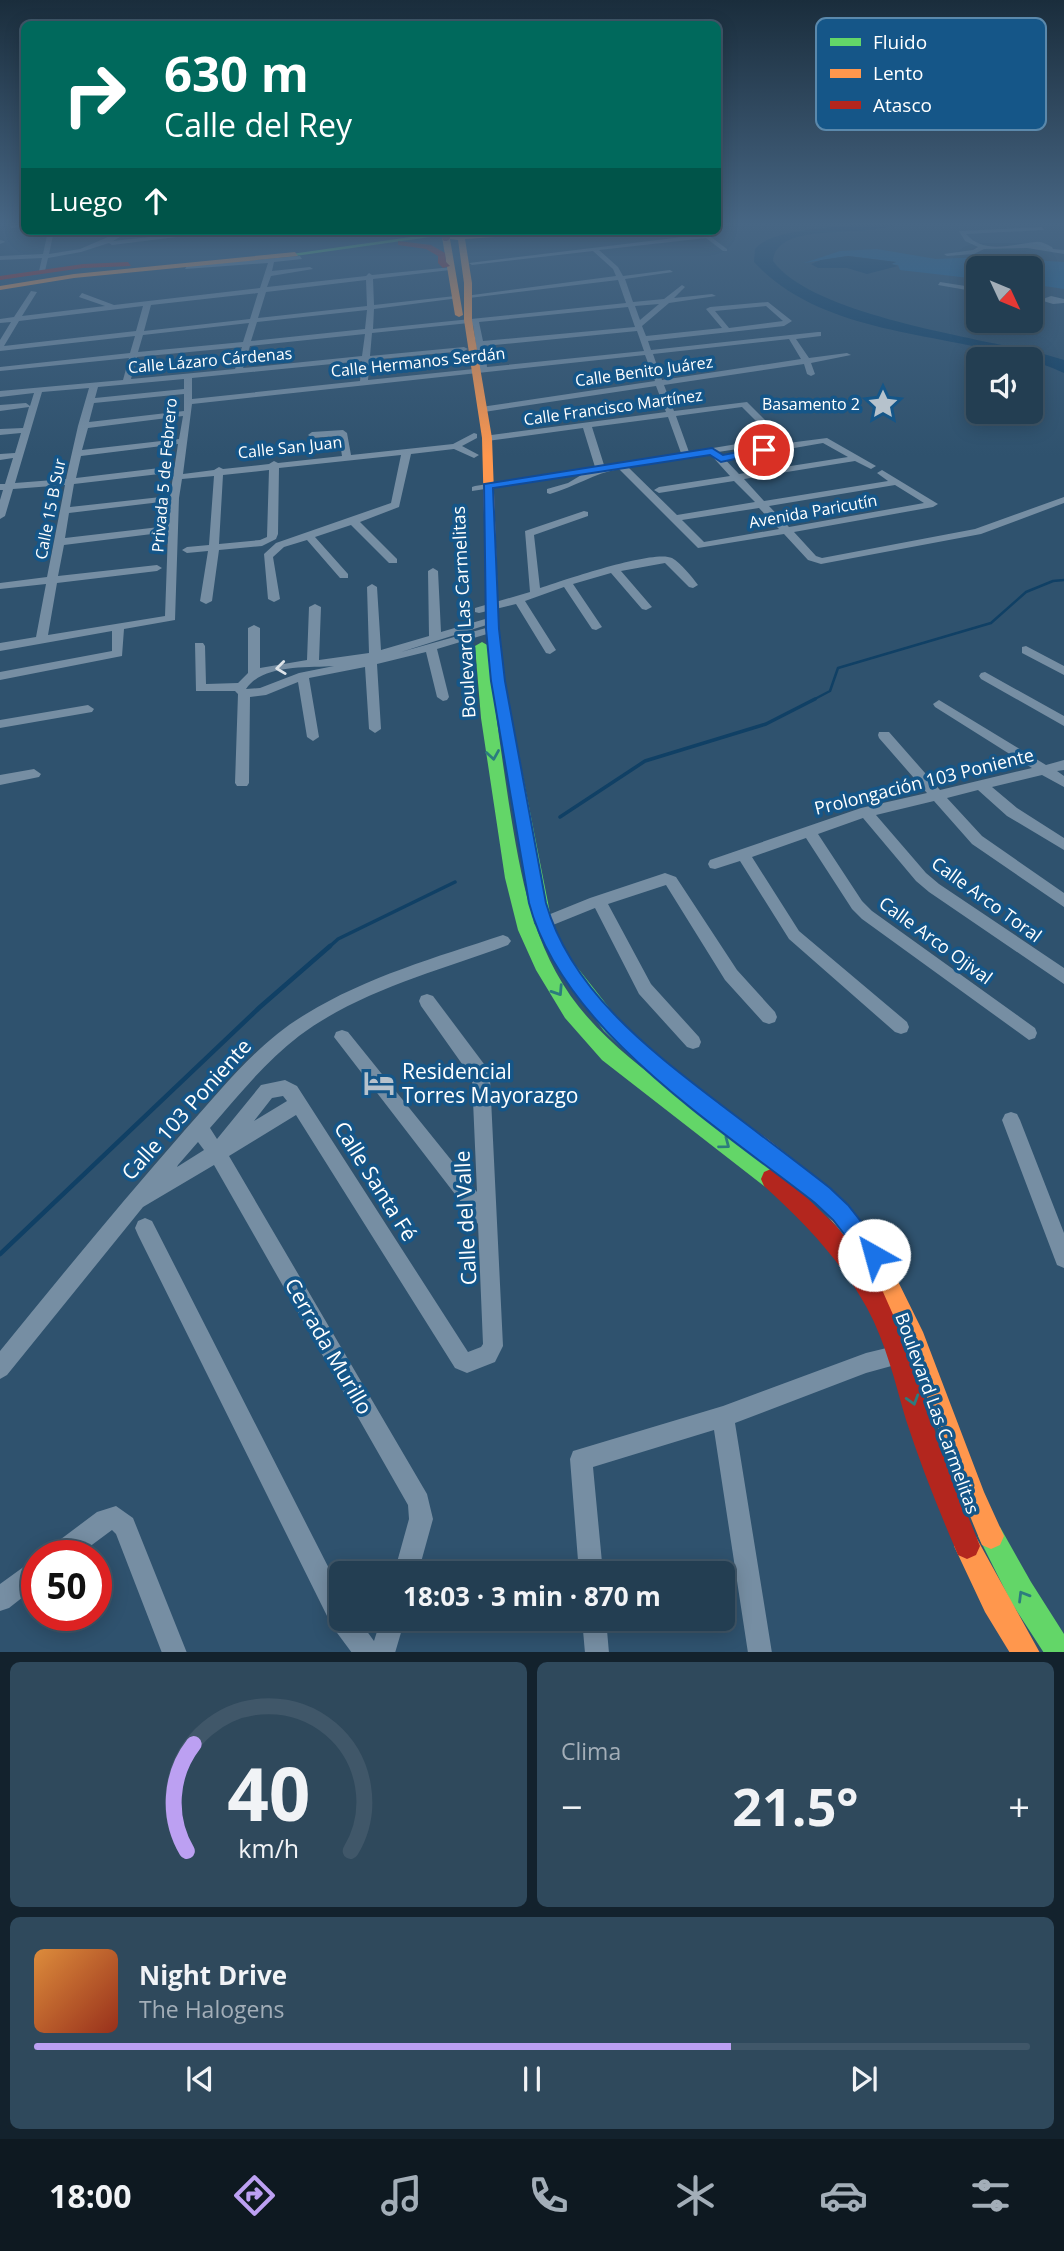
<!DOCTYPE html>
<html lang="es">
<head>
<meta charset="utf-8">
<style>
  body { margin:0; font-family:"Open Sans",sans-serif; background:#2f495c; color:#f1f3f6; height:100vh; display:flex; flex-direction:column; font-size:26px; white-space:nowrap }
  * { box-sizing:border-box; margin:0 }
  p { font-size:23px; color:#a3aeb8 }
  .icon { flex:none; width:38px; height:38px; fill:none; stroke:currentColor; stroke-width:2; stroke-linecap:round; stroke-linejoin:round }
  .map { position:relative; height:1652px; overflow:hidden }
  .details { display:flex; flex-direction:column; gap:10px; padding:10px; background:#13222d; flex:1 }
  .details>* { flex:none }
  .hud { position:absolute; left:21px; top:21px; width:700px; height:214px; border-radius:10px; box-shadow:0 4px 18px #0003,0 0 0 2px #405769; background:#00695c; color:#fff; overflow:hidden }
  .needle { width:46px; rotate:134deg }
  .buttons { position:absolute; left:966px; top:256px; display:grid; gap:14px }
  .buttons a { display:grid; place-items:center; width:77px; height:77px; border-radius:10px; background:#233e52; box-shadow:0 4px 18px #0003,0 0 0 2px #405769; font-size:35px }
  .speed { position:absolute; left:21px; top:1540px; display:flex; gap:14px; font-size:35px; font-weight:700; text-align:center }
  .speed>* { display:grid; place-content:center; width:91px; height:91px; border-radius:50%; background:#233e52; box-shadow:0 4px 18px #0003,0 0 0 2px #405769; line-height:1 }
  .speed .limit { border:10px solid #d22; background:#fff; color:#111 }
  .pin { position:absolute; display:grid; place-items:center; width:60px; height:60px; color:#fff; margin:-30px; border:4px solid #fff; border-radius:50%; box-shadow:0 2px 7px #0007 }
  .me { position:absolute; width:77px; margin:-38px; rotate:322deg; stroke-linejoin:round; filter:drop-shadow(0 0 5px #0008) }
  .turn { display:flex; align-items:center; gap:24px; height:147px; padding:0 28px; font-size:32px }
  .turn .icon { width:91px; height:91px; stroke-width:2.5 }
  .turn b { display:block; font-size:49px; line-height:60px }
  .then { display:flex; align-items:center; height:66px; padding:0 28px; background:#0003; gap:14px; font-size:26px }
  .big { font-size:52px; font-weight:700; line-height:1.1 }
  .details .widget { flex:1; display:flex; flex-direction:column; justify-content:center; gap:10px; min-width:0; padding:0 24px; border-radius:10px; background:#2f495c }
  .details .dial { align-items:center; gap:0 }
  .dial svg { height:182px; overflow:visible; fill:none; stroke:#405769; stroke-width:7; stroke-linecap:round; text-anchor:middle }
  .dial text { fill:#f1f3f6; stroke:none }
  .song { display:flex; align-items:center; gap:21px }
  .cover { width:84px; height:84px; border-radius:10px; background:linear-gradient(135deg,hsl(30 70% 55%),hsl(10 70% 35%)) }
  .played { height:7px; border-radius:4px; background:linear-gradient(90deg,#bca0f2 70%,#405769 70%) }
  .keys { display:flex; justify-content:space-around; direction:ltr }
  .heat { display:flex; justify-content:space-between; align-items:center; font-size:38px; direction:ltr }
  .details .tiles { flex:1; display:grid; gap:10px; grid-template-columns:1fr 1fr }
  .widget:last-child { grid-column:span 2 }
  .trip { position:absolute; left:329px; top:1561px; width:406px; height:70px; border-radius:10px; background:#233e52; box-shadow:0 4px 18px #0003,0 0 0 2px #405769; font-weight:700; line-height:70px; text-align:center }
  .menu { display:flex; height:112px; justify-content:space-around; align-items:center; background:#0e1921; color:#a3aeb8 }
  .menu .icon { width:49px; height:49px }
  .menu .on { color:#bca0f2 }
  .menu b { font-size:32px; color:#f1f3f6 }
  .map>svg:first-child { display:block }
  .green { fill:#20679a }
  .water { fill:#104065 }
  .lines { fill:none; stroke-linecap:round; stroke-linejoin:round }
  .stream-far2 { stroke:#104065; stroke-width:2.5 }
  .stream-far1 { stroke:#104065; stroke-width:3.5 }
  .stream { stroke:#104065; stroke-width:4.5 }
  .street { fill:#768ea3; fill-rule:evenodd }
  .fast { fill:#63d668; fill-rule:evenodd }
  .slow { fill:#ff974d; fill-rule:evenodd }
  .jam { fill:#b3261e; fill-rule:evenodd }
  .jam-bridge { stroke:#b3261e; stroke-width:8 }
  .oneway { stroke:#dde3e8 }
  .oneway2 { stroke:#2c7c7e }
  .route { fill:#1a73e8; stroke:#114b97; stroke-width:2 }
  .labels { text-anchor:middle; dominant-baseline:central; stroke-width:7; stroke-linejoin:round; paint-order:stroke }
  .far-street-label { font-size:16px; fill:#fff; stroke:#155688 }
  .far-poi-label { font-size:16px; fill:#fff; stroke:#155688; text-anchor:end }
  .street-label { font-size:18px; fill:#fff; stroke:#155688 }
  .near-poi-label { font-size:21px; fill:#fff; stroke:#155688; text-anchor:start }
  .near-street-label { font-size:21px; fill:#fff; stroke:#155688 }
  .key { fill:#155688; stroke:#5b89ac; stroke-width:2 }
  .key-label { font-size:19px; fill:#fff }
</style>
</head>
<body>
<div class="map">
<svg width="1064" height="1653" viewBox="0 0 1064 1653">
  <rect width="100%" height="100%" fill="#2f526e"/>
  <path class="green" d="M877,249L936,259L987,257L1064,262V289L1031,284V268H978V279L900,270L898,265L891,264L896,262L848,256L804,263L840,251Z"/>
  <path class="water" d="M852,225H896C864,235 816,228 789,240C780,244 773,252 773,261C813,316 981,338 1047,355L1064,360V373C968,329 831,345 754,262L755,249C772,229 827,229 852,225Z
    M848,256L896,262L891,264L898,266L867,274L847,268H818L811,264L821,260Z"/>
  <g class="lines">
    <path class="stream-far2" d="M811,701L830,691L838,668L991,623L1026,592L1053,581L1064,580"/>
    <path class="stream-far1" d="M560,817L645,761L766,724L815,699
      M328,948L338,939L455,882"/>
    <path class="stream" d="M0,1254L260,1007L330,946"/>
    <path class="street" d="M9,225H24V227L11,228Z
      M1042,227L1044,230L966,234C984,255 1013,244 1036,242C1042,241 1047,245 1052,247L1053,249L1064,250V254L1027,248L984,249L974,254L947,256L944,254L973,250L978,247L965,241L959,231Z
      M48,231H54L49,254L80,249L122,231H130L113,241L205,231H225L112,245L109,243L81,252L48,258L45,271L42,273L39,271L42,258L0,260V256L43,254Z
      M707,234L727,249V251H723L706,238L599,250L618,267L623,276L670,270L673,272L625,279L633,302L664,299L682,285L685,287L674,298L712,294L716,296L669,303L642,326L646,336L722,328L706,309L710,307L768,302L792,321L784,326L648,341L651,350L818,332H821V336L796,339L809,358L847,353L851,355L811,363L815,374L811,376L807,374L804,364L664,385L674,411L747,402L788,443L827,438L876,466L871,469L855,461L744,479L764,501L888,481L877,473L882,470L938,504L933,507L794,532L816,556L822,558L975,529L1064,497V503L981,534L821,564L808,560L784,534L698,548L619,469C595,473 574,487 550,494L547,493V489L568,483L583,474L472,491V487L475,486L595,467L583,428L487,441L483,438L484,436L666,412L656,386L484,412L480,409L481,407L655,381L645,355L192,404L183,474L214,470L219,467L223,469L269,464L274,461L278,463L342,456L339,436L312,438L308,435L312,432L343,430L347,433L351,455L453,444L474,433L477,434V438L462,446L479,455L474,458L454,449L411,454L399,507L360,522L397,559V563H389L351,525L315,537L348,574V578H340L307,540L284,547L273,557L280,599L274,602L268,599L264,554L276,543L391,503L401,455L279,468L278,534L276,539L262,546L219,550L212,601L206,604L200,601L208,551L187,553L182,550L187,547L209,545L214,476L182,479L179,498L175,620L124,629L122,656L0,680V672L112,651V631L0,651V643L36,637L46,584L0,589V583L47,577L65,485L13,489L5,516L0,519V500L3,490H0V484H5L13,458L0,460V454L15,453L21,433L0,435V429L23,428L29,407L0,411V405L26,403L30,406L34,393L0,397V391L123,380L129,358L0,371V367L130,353L135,336L0,351V340L11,322L0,323V319L14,317L31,291L37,292L22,316L105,306L79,297L82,293L114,305L260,288L268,263L185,269L187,266L300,256L302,259L274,262L272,271L310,267L313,269L271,276L267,287L366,276L369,273L372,275L452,267L450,270L373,279L374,305L455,296L459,298L374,309L373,329L626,303L618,280L469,298L465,296L616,276L613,269L593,251L472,265L469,263ZM366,280L367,306L258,318L266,292ZM258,293L250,319L144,331L151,305ZM659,304L640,320L635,306ZM143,306L136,331L4,346L19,321ZM766,306L783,321L729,328L715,311ZM628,307L635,327L483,341L479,322ZM367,310L365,329L251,341L257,322ZM249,323L243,342L138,352L143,335ZM469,323L473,325L479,366L474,369L368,380L370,360L464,351L468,349L464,347L370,356L372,333ZM637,331L644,351L487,367L484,346ZM365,334L362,356L243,368L250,346ZM789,339L801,359L662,380L653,354ZM242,347L235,369L131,379L137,357ZM362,361L360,381L192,399V378ZM184,379V389L95,398L98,387ZM89,388L78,426L66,479L15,483L42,392ZM184,394V411L89,422L94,403ZM742,407L773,438L689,452L676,416ZM183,416L179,439L82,450L88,428ZM668,417L681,453L604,465L592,427ZM777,443L779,445L772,448L777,451L823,443L848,457L739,474L718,452ZM178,444L170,496L70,507L74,484L168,473L173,470L168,467L76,478L81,456ZM710,454L730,476L659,487L654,490L659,493L734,481L755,502L677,515L628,467ZM269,470L267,537L260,540L219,544L223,475ZM895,485L924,503L789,527L769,506ZM169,501L168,526L65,538L69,513ZM759,508L779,529L704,542L682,520ZM168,532L165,616L48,635L57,583L157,571L162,568L157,565L58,576L64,545Z
      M0,240L4,241L5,242L0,244Z
      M940,282L978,288V292L938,285Z
      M1051,296L1064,299V303L1053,304L1040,300Z
      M584,511L588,512V516L534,535L540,588C561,581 654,549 672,558C681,563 692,577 698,585L693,588L689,587L665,563L621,571L652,607L646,610L642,609L611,573L573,584L602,627L596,630L592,629L564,587L525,601L556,650L550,654L546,653L516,604L479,613L475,612V608L530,592L525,531Z
      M433,568L438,571L441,632L492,617L498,620L496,622L401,652L493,626L499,629L497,631L437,649L449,697L447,700L443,701L437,697L426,652L377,664L381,729L375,733L369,729L365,667L309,678L319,737L313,741L307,737L298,682L266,695L250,697L249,783L247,786H237L235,783L238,694L235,691H196L195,643H203L205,646L206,684L238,683L248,673V628L254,625L260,628V668L307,660L309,607L315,604L321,607L319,660L369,653L367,587L372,584L377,587L381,650L429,636L428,571ZM334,666L299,673L260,688L246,689C263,664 307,668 334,666Z
      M1026,646L1064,666V675L1022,653V647Z
      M985,672L1064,716V726L981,679L979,676L981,673Z
      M939,700L1046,765L1064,760V770L1057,771L1064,776V787L1042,775L992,787L1017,808L1064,838V850L1007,816L978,790L947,798L982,836L1064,893V907L972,844L934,801L876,815L926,873L939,884L1064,968V984L929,892L916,881L863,818L818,834L862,901L872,911L1035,1028L1037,1033L1035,1038L1029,1040L862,919L852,909L806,838L752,857L799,931L907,1022L909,1027L907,1032L901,1034L895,1032L789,939L740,861L715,869L710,868L708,864L710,860L861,808L927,793L879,738L878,735L879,732H889L940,790L1032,768L935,707L933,704Z
      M88,705L94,709L92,712L0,728V720Z
      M34,769L41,774L39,777L0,785V775Z
      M665,873L676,877L737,970L775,1012L777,1017L775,1022L769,1024L763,1022L725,980L666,885L608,904L651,984L699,1037L701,1042L699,1047L693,1049L687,1047L639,994L595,908L543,929L538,927L535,923L538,919L590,898Z
      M503,935L508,937L511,941L508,945C438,971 359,991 299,1036C265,1062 238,1096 210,1128L217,1139L261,1085L285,1080L297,1086L468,1352L481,1347L483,1344L478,1224L334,1037L336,1032L342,1030L348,1032L477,1192L472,1078L421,1006L419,1001L421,996L427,994L433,996L484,1064L490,1078L503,1346L495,1362L467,1373L455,1368L296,1115L229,1156L427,1494L433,1519L418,1573H394L409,1519L408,1505L214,1165L143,1207L7,1375L0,1379V1351C60,1277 121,1203 184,1131C222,1089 257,1043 306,1014C366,977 437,957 503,935ZM283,1096L287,1101L254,1121L272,1098ZM198,1142L204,1150L177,1167L178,1165Z
      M1011,1112L1017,1114L1020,1120L1064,1233V1268L1057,1265L1002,1120L1005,1114Z
      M145,1218L152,1221L341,1592V1619H358L374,1641L381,1619H405L395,1653H352L332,1626L138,1235L135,1228L138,1221Z
      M899,1345L906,1348L909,1355L906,1362L866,1373L735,1423L772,1653H748L714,1430L593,1467L603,1573H579L570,1459L573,1451L723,1406L866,1353Z
      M116,1506L133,1518L187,1653H162L116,1534L112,1530L77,1556H45L49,1548L97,1512Z
      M37,1559V1586L9,1608L0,1611V1584L29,1563Z
      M582,1619H606L609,1653H585Z"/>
    <path class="fast" d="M453,231H473L295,256L291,254Z
      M482,642L489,646C493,699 501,751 509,804C521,877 532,947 579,1007C607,1042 642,1068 677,1095L644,1069L604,1031L557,967L534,923L506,761L513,756L520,761L552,923L569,957L618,1019L658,1057L710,1097L713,1103L710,1109L703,1112L697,1110L778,1172L781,1179L778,1186L771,1189L764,1186L602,1060L565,1018L536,970L518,930L505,878L481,718L475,646Z
      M991,1523L1000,1527L1031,1582L1064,1634V1653H1044L1011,1602L978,1536L982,1527Z"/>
    <path class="slow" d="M540,231H581L465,239L472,283V320L492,438L499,629L505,681L520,761L513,766L506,761L491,681L487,629L482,438L464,320V283L458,240L450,239L463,315L459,317L455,315L442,237Z
      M295,252L298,256L74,278L0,290V286L74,274Z
      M703,1094L769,1140L828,1187L862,1222L886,1257L923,1332L984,1492L1004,1536L1000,1545L991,1549L982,1545C938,1444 914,1326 846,1238C806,1185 748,1149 696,1109L693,1103L696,1097Z
      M967,1533L976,1537L1040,1653H1010L985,1612L954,1546L958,1537Z"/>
    <path class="jam" d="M398,241L431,245L445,253L446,262L450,266L443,268L438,263V256L426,249L398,245Z
      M128,262L131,266L83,268L0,280V276L83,264Z
      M771,1169L794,1185L837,1227L862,1258L883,1292L906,1344L942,1452L980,1546L976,1555L967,1559L958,1555C939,1511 921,1466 906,1420C895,1382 886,1343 867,1308C841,1261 804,1222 764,1186L761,1179L764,1172Z"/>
    <path class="jam-bridge" d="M445,231L446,237"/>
  </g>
  <defs><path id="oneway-chevron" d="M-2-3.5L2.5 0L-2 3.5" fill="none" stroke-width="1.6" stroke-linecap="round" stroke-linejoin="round" transform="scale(1.75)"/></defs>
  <use class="oneway" href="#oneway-chevron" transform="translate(281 668) rotate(173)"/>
  <g class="oneway2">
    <use href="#oneway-chevron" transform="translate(493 755) rotate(81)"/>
    <use href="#oneway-chevron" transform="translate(558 991) rotate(57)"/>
    <use href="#oneway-chevron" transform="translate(725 1144) rotate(37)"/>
    <use href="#oneway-chevron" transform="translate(913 1400) rotate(73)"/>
    <use href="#oneway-chevron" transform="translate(1023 1596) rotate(-121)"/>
  </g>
  <linearGradient id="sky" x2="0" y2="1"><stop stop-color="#1a2d3c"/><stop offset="0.49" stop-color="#476684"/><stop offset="1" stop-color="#476684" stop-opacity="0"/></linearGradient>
  <rect width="1064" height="456" fill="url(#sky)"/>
  <path class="route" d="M764,447L769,450L767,452L721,462L710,455L493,488L499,629L505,681L546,903C571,991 651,1051 720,1104C757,1132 794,1160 830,1188L848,1205L881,1247L885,1255L881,1262L874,1266L866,1262L833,1220L815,1203C717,1126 562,1029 529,903L491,681L486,629L484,484L712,448L723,455Z"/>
  <defs>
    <g id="sight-bare" transform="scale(2.415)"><path d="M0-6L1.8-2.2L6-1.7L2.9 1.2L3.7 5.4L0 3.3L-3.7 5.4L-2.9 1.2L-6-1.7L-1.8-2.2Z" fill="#b6c2cc" stroke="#155688" stroke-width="2.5" paint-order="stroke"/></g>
    <g id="hotel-bare" transform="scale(2.415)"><path d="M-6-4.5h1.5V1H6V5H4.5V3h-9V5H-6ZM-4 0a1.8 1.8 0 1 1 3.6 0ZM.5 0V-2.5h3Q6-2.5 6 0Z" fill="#b6c2cc" stroke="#155688" stroke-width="2.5" paint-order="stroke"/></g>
  </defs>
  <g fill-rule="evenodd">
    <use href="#sight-bare" x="883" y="404"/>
    <use href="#hotel-bare" x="379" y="1083"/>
  </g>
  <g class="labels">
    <g class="far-street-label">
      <text transform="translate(210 360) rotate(-5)">Calle Lázaro Cárdenas</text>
      <text transform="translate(418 362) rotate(-6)">Calle Hermanos Serdán</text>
      <text transform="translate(644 371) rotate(-8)">Calle Benito Juárez</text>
      <text transform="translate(613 407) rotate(-8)">Calle Francisco Martínez</text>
      <text transform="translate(290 447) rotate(-6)">Calle San Juan</text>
      <text transform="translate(164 475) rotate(-85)">Privada 5 de Febrero</text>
      <text transform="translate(50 509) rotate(-79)">Calle 15 B Sur</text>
      <text transform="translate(813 511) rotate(-10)">Avenida Paricutín</text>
    </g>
    <g class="far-poi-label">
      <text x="860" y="404">Basamento 2</text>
    </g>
    <g class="street-label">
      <text transform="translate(463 612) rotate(-93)">Boulevard Las Carmelitas</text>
      <text transform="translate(924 781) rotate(-14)">Prolongación 103 Poniente</text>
      <text transform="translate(987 899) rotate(36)">Calle Arco Toral</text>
      <text transform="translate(936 940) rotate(36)">Calle Arco Ojival</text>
      <text transform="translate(938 1413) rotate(70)">Boulevard Las Carmelitas</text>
    </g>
    <g class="near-poi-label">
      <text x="402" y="1071">Residencial<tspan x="402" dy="24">Torres Mayorazgo</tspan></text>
    </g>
    <g class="near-street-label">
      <text transform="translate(186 1109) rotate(-48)">Calle 103 Poniente</text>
      <text transform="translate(376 1181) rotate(58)">Calle Santa Fé</text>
      <text transform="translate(465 1218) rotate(-93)">Calle del Valle</text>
      <text transform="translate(329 1346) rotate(60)">Cerrada Murillo</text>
    </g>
  </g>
  <rect x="816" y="18" width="230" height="112" rx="10" class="key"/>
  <rect x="830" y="38" width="31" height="8" fill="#63d668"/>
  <rect x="830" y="69" width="31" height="9" fill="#ff974d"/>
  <rect x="830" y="101" width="31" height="8" fill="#b3261e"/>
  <g class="key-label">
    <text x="873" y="49">Fluido</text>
    <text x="873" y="80">Lento</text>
    <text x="873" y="112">Atasco</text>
  </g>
</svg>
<div class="buttons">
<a><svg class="needle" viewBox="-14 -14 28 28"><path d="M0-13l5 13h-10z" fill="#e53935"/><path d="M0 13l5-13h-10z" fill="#a3aeb8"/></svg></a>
<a><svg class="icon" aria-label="sound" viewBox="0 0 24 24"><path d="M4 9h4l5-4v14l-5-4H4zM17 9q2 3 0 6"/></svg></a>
</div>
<div class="speed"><div class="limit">50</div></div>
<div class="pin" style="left:764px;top:450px;background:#d93025"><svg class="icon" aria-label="arrive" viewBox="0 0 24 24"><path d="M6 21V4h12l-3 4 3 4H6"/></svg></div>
<svg class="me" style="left:874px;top:1255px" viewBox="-20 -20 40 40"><circle r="19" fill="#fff"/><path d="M0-13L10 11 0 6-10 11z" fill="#1a73e8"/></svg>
<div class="trip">18:03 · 3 min · 870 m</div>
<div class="hud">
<div class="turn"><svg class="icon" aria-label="right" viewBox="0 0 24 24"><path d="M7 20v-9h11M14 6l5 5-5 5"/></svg><div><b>630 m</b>Calle del Rey</div></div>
<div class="then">Luego<svg class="icon" aria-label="ahead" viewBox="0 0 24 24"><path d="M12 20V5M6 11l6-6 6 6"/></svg></div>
</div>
</div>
<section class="details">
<div class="tiles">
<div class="widget dial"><svg viewBox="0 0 100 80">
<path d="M14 69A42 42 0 1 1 86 69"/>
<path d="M14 69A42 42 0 0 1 17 22" stroke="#bca0f2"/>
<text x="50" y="56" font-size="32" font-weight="700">40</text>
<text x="50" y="72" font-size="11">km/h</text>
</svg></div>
<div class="widget"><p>Clima</p>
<div class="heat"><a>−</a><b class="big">21.5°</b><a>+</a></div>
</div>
<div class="widget">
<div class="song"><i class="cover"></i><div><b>Night Drive</b><p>The Halogens</p></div></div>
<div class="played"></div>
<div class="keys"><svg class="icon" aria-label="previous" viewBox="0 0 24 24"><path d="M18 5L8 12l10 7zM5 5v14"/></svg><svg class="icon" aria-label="pause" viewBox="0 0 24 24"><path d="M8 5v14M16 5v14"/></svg><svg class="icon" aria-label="next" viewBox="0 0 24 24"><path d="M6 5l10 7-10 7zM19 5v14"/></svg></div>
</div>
</div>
</section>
<nav class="menu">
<b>18:00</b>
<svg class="icon on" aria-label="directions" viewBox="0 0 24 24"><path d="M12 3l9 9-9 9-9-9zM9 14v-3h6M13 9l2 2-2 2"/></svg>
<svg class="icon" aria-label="music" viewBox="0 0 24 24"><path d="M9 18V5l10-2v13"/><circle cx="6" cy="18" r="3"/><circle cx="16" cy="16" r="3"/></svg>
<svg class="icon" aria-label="phone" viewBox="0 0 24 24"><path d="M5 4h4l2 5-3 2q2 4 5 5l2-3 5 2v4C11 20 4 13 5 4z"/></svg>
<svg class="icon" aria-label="climate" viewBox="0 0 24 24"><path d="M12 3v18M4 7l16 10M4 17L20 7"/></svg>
<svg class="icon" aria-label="car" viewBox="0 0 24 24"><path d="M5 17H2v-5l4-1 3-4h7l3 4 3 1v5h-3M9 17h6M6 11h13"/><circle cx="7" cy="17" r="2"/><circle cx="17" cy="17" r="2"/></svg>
<svg class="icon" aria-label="filters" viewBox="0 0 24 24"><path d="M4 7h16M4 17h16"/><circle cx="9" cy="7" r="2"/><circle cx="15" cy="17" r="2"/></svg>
</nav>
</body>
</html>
